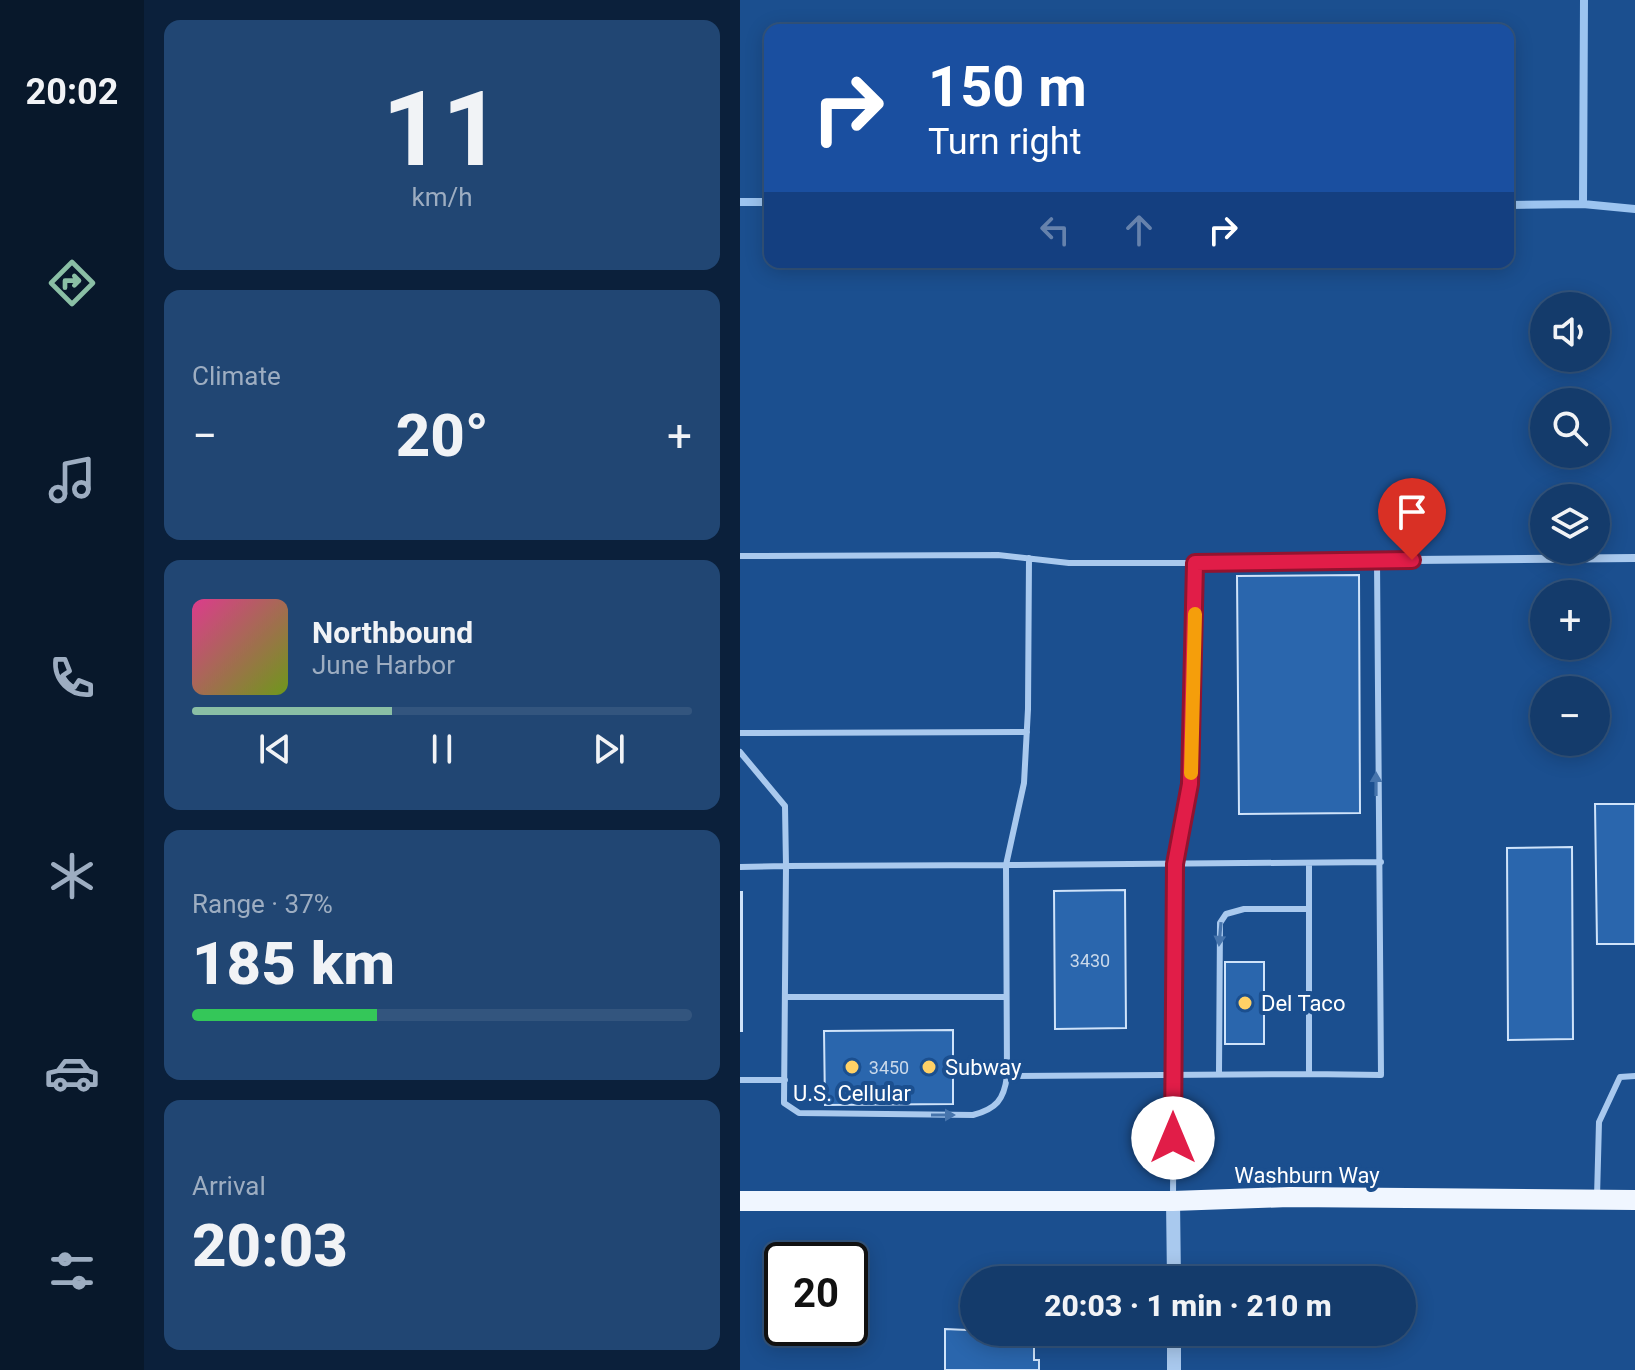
<!DOCTYPE html>
<html lang="en">
<head>
<meta charset="utf-8">
<style>
  body { margin:0; font-family:Roboto,sans-serif; background:#214673; color:#f1f3f6; height:100vh; display:flex; flex-direction:column; font-size:30px; white-space:nowrap }
  * { box-sizing:border-box; margin:0 }
  p { font-size:26px; color:#9dadc1 }
  .icon { flex:none; width:44px; height:44px; fill:none; stroke:currentColor; stroke-width:2; stroke-linecap:round; stroke-linejoin:round }
  .map { position:relative; flex:1; overflow:hidden }
  .panel { display:flex; flex-direction:column; gap:20px; padding:20px; background:#0b203b; width:596px }
  .panel>* { flex:none }
  .top-card { position:absolute; left:24px; top:24px; width:750px; height:244px; border-radius:16px; box-shadow:0 4px 20px #0003,0 0 0 2px #33557e; background:#1a4fa0; color:#fff; overflow:hidden }
  .controls { position:absolute; left:790px; top:292px; display:grid; gap:16px }
  .controls a { display:grid; place-items:center; width:80px; height:80px; border-radius:50%; background:#143b6b; box-shadow:0 4px 20px #0003,0 0 0 2px #33557e; font-size:40px }
  .speed { position:absolute; left:24px; top:1242px; display:flex; gap:16px; font-size:40px; font-weight:700; text-align:center }
  .speed>* { display:grid; place-content:center; width:104px; height:104px; border-radius:50%; background:#143b6b; box-shadow:0 4px 20px #0003,0 0 0 2px #33557e; line-height:1 }
  .speed .limit { border:4px solid #111; border-radius:12px; background:#fff; color:#111 }
  .pin { position:absolute; display:grid; place-items:center; width:68px; height:68px; color:#fff; margin:-82px -34px; border-radius:50% 50% 50% 0; rotate:-45deg; box-shadow:0 0 8px #0007 }
  .pin .icon { rotate:45deg }
  .me { position:absolute; width:88px; margin:-44px; rotate:0deg; stroke-linejoin:round; filter:drop-shadow(0 0 6px #0008) }
  .turn { display:flex; align-items:center; gap:28px; height:168px; padding:0 32px; font-size:36px }
  .turn .icon { width:104px; height:104px; stroke-width:2.5 }
  .turn b { display:block; font-size:56px; line-height:68px }
  .lanes { display:flex; align-items:center; height:76px; padding:0 32px; background:#0003; justify-content:center; gap:40px; direction:ltr }
  .lanes .off { opacity:.35 }
  .big { font-size:60px; font-weight:800; line-height:1.1 }
  .panel .widget { flex:1; display:flex; flex-direction:column; justify-content:center; gap:12px; min-width:0; padding:0 28px; border-radius:16px; background:#214673 }
  .panel .dial { align-items:center; gap:0 }
  .dial b { font-size:104px; line-height:1 }
  .song { display:flex; align-items:center; gap:24px }
  .cover { width:96px; height:96px; border-radius:12px; background:linear-gradient(135deg,hsl(330 70% 55%),hsl(80 70% 35%)) }
  .played { height:8px; border-radius:4px; background:linear-gradient(90deg,#8abfa5 40%,#33557e 40%) }
  .keys { display:flex; justify-content:space-around; direction:ltr }
  .heat { display:flex; justify-content:space-between; align-items:center; font-size:44px; direction:ltr }
  .charge { height:12px; border-radius:6px; background:linear-gradient(90deg,#34c759 37%,#33557e 0) }
  .trip { position:absolute; left:220px; top:1266px; width:456px; height:80px; border-radius:40px; background:#143b6b; box-shadow:0 4px 20px #0003,0 0 0 2px #33557e; font-weight:800; line-height:80px; text-align:center }
  main { display:flex; flex:1; min-height:0 }
  .dock { display:flex; flex-direction:column; width:144px; justify-content:space-around; align-items:center; background:#08182b; color:#9dadc1 }
  .dock .icon { width:56px; height:56px }
  .dock .selected { color:#8abfa5 }
  .dock b { font-size:36px; color:#f1f3f6 }
  .map>svg:first-child { display:block }
  .lines { fill:none; stroke-linecap:round; stroke-linejoin:round }
  .stream { stroke:#9cc4f0; stroke-width:8 }
  .building { fill:#2a66ad; stroke:#cfe3fa; stroke-width:2 }
  .service { stroke:#a9c9ee; stroke-width:6 }
  .minor { stroke:#a9c9ee; stroke-width:8 }
  .tertiary { stroke:#a9c9ee; stroke-width:14 }
  .primary { stroke:#f0f6ff; stroke-width:20 }
  .oneway { fill:#4674ac }
  .route-casing { stroke:#92132f; stroke-width:20 }
  .route { stroke:#e11d48; stroke-width:14 }
  .slow { stroke:#f59e0b; stroke-width:14 }
  .poi-dot { fill:#ffd166; stroke:#1b4f8f; stroke-width:3 }
  .labels { text-anchor:middle; dominant-baseline:central; stroke-width:8; stroke-linejoin:round; paint-order:stroke }
  .number-label { font-size:18px; fill:#cad9ea }
  .poi-label { font-size:22px; fill:#fff; stroke:#1b4f8f; text-anchor:start }
  .street-label { font-size:22px; fill:#fff; stroke:#1b4f8f }
</style>
</head>
<body>
<main>
<nav class="dock">
<b>20:02</b>
<svg class="icon selected" aria-label="directions" viewBox="0 0 24 24"><path d="M12 3l9 9-9 9-9-9zM9 14v-3h6M13 9l2 2-2 2"/></svg>
<svg class="icon" aria-label="music" viewBox="0 0 24 24"><path d="M9 18V5l10-2v13"/><circle cx="6" cy="18" r="3"/><circle cx="16" cy="16" r="3"/></svg>
<svg class="icon" aria-label="phone" viewBox="0 0 24 24"><path d="M5 4h4l2 5-3 2q2 4 5 5l2-3 5 2v4C11 20 4 13 5 4z"/></svg>
<svg class="icon" aria-label="climate" viewBox="0 0 24 24"><path d="M12 3v18M4 7l16 10M4 17L20 7"/></svg>
<svg class="icon" aria-label="car" viewBox="0 0 24 24"><path d="M5 17H2v-5l4-1 3-4h7l3 4 3 1v5h-3M9 17h6M6 11h13"/><circle cx="7" cy="17" r="2"/><circle cx="17" cy="17" r="2"/></svg>
<svg class="icon" aria-label="filters" viewBox="0 0 24 24"><path d="M4 7h16M4 17h16"/><circle cx="9" cy="7" r="2"/><circle cx="15" cy="17" r="2"/></svg>
</nav>
<section class="panel">
<div class="widget dial"><b>11</b><p>km/h</p></div>
<div class="widget"><p>Climate</p>
<div class="heat"><a>−</a><b class="big">20°</b><a>+</a></div>
</div>
<div class="widget">
<div class="song"><i class="cover"></i><div><b>Northbound</b><p>June Harbor</p></div></div>
<div class="played"></div>
<div class="keys"><svg class="icon" aria-label="previous" viewBox="0 0 24 24"><path d="M18 5L8 12l10 7zM5 5v14"/></svg><svg class="icon" aria-label="pause" viewBox="0 0 24 24"><path d="M8 5v14M16 5v14"/></svg><svg class="icon" aria-label="next" viewBox="0 0 24 24"><path d="M6 5l10 7-10 7zM19 5v14"/></svg></div>
</div>
<div class="widget"><p>Range · 37%</p><b class="big">185 km</b><div class="charge"></div></div>
<div class="widget"><p>Arrival</p><b class="big">20:03</b></div>
</section>
<div class="map">
<svg width="895" height="1370" viewBox="0 0 895 1370">
  <rect width="100%" height="100%" fill="#1b4f8f"/>
  <g class="lines">
    <path class="stream" d="M0,202H30
      M843,204L844,0
      M768,205L843,204L895,209"/>
  </g>
  <path class="building" d="M619,575L620,813L499,814L497,576Z
    M855,804H895V944H857Z
    M832,847L833,1039L768,1040L767,848Z
    M385,890L386,1028L315,1029L314,891Z
    M0,892H2V1031H0Z
    M485,962H524V1044H485Z
    M213,1030V1104L85,1105L84,1031Z
    M205,1329L270,1332V1340L294,1341V1360H299V1370H205Z"/>
  <g class="lines">
    <path class="service" d="M0,556L258,555L329,563H455L450,784L435,864L433,1198
      M455,563L672,560
      M0,733L287,732
      M0,752L45,806L46,866L0,867
      M569,863V1074L641,1075L637,561
      M45,997H266
      M479,1073L480,923L486,914L504,909H569
      M569,1074L267,1076L266,865L641,862
      M267,1076C264,1100 256,1109 233,1115L59,1113L44,1103L46,866L266,865L284,783L288,709L289,558
      M0,1080H45
      M857,1197L859,1122L880,1077L895,1076"/>
    <path class="minor" d="M672,560L895,558"/>
    <path class="tertiary" d="M433,1201L434,1280
      M434,1332V1370"/>
    <path class="primary" d="M0,1201H433L549,1197L895,1200"/>
  </g>
  <defs><path id="oneway-solid" d="M-6-.8H1V-3.2L6.5 0L1 3.2V.8H-6Z" transform="scale(2)"/></defs>
  <g class="oneway">
    <use href="#oneway-solid" transform="translate(636 784) rotate(-90)"/>
    <use href="#oneway-solid" transform="translate(480 934) rotate(95)"/>
    <use href="#oneway-solid" transform="translate(203 1115)"/>
  </g>
  <g class="lines">
    <g class="route-casing">
      <path id="route" d="M433,1138L435,864L450,784L455,563L672,560"/>
    </g>
    <use href="#route" class="route"/>
    <path class="slow" d="M451,773L455,614"/>
  </g>
  <g class="poi-dot">
    <circle cx="505" cy="1003" r="8"/>
    <circle cx="112" cy="1067" r="8"/>
    <circle cx="189" cy="1067" r="8"/>
  </g>
  <g class="labels">
    <g class="number-label">
      <text x="350" y="960">3430</text>
      <text x="149" y="1067">3450</text>
    </g>
    <g class="poi-label">
      <text x="521" y="1003">Del Taco</text>
      <text x="205" y="1067">Subway</text>
      <text x="112" y="1093" text-anchor="middle">U.S. Cellular</text>
    </g>
    <g class="street-label">
      <text x="567" y="1175">Washburn Way</text>
    </g>
  </g>
</svg>
<div class="controls">
<a><svg class="icon" aria-label="sound" viewBox="0 0 24 24"><path d="M4 9h4l5-4v14l-5-4H4zM17 9q2 3 0 6"/></svg></a>
<a><svg class="icon" aria-label="search" viewBox="0 0 24 24"><circle cx="10" cy="10" r="6"/><path d="M15 15l6 6"/></svg></a>
<a><svg class="icon" aria-label="layers" viewBox="0 0 24 24"><path d="M12 4l9 5-9 5-9-5zM3 14l9 5 9-5"/></svg></a>
<a>+</a>
<a>−</a>
</div>
<div class="speed"><div class="limit">20</div></div>
<div class="pin" style="left:672px;top:560px;background:#d93025"><svg class="icon" aria-label="arrive" viewBox="0 0 24 24"><path d="M6 21V4h12l-3 4 3 4H6"/></svg></div>
<svg class="me" style="left:433px;top:1138px" viewBox="-20 -20 40 40"><circle r="19" fill="#fff"/><path d="M0-13L10 11 0 6-10 11z" fill="#e11d48"/></svg>
<div class="trip">20:03 · 1 min · 210 m</div>
<div class="top-card">
<div class="turn"><svg class="icon" aria-label="right" viewBox="0 0 24 24"><path d="M7 20v-9h11M14 6l5 5-5 5"/></svg><div><b>150 m</b>Turn right</div></div>
<div class="lanes"><svg class="icon off" aria-label="left" viewBox="0 0 24 24"><path d="M17 20v-9H6M10 6l-5 5 5 5"/></svg><svg class="icon off" aria-label="ahead" viewBox="0 0 24 24"><path d="M12 20V5M6 11l6-6 6 6"/></svg><svg class="icon" aria-label="right" viewBox="0 0 24 24"><path d="M7 20v-9h11M14 6l5 5-5 5"/></svg></div>
</div>
</div>
</main>
</body>
</html>
